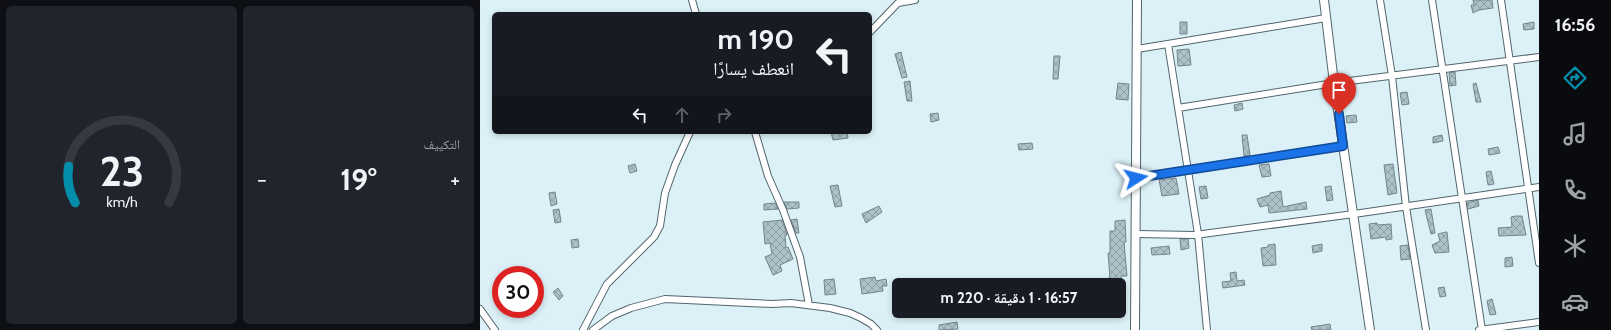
<!DOCTYPE html>
<html lang="ar">
<head>
<meta charset="utf-8">
<style>
  body { margin:0; font-family:Cabin,"Noto Naskh Arabic",sans-serif; background:#20242c; color:#f1f3f6; direction:rtl; height:100vh; display:flex; flex-direction:column; font-size:15px; white-space:nowrap }
  * { box-sizing:border-box; margin:0 }
  p { font-size:13px; color:#9ea1a6 }
  .icon { flex:none; width:22px; height:22px; fill:none; stroke:currentColor; stroke-width:2; stroke-linecap:round; stroke-linejoin:round }
  .map { position:relative; flex:1; overflow:hidden; direction:ltr }
  .details { display:flex; flex-direction:column; gap:6px; padding:6px; background:#0d0f14; width:480px }
  .details>* { flex:none }
  .guide { position:absolute; left:12px; top:12px; width:380px; height:122px; border-radius:6px; box-shadow:0 2px 6px #0003; direction:rtl; background:#171b24; color:#f1f3f6; overflow:hidden }
  .speed { position:absolute; left:12px; top:266px; display:flex; gap:8px; font-size:20px; font-weight:700; text-align:center }
  .speed>* { display:grid; place-content:center; width:52px; height:52px; border-radius:50%; background:#171b24; box-shadow:0 2px 6px #0003; line-height:1 }
  .speed .limit { border:6px solid #d22; background:#fff; color:#111 }
  .pin { position:absolute; display:grid; place-items:center; width:34px; height:34px; color:#fff; margin:-41px -17px; border-radius:50% 50% 50% 0; rotate:-45deg; box-shadow:0 0 4px #0007 }
  .pin .icon { rotate:45deg }
  .me { position:absolute; width:44px; margin:-22px; rotate:81deg; stroke-linejoin:round; filter:drop-shadow(0 0 3px #0008) }
  .turn { display:flex; align-items:center; gap:14px; height:84px; padding:0 12px; font-size:18px }
  .turn .icon { width:52px; height:52px; stroke-width:2.5 }
  .turn b { display:block; font-size:28px; line-height:34px }
  .lanes { display:flex; align-items:center; height:38px; padding:0 12px; background:#0003; justify-content:center; gap:20px; direction:ltr }
  .lanes .off { opacity:.35 }
  .big { font-size:30px; font-weight:700; line-height:1.1 }
  .details .tile { flex:1; display:flex; flex-direction:column; justify-content:center; gap:6px; min-width:0; padding:0 14px; border-radius:6px; background:#20242c }
  .details .dial { align-items:center; gap:0 }
  .dial svg { height:104px; overflow:visible; fill:none; stroke:#363941; stroke-width:7; stroke-linecap:round; text-anchor:middle }
  .dial text { fill:#f1f3f6; stroke:none }
  .heat { display:flex; justify-content:space-between; align-items:center; font-size:22px; direction:ltr }
  .details .tiles { flex:1; display:grid; gap:6px; grid-template-columns:repeat(2,1fr) }
  .trip { position:absolute; left:412px; top:278px; width:234px; height:40px; border-radius:6px; background:#171b24; box-shadow:0 2px 6px #0003; font-weight:700; line-height:40px; text-align:center; direction:rtl }
  main { display:flex; flex:1; min-height:0 }
  .menu { display:flex; flex-direction:column; width:72px; justify-content:space-around; align-items:center; background:#090b0e; color:#9ea1a6 }
  .menu .icon { width:28px; height:28px }
  .menu .selected { color:#038eac }
  .menu b { font-size:18px; color:#f1f3f6 }
  .map>svg:first-child { display:block }
  .building { fill:url(#building-cross-hatch); stroke:#72858c }
  .lines { fill:none; stroke-linecap:round; stroke-linejoin:round }
  .minor-casing { stroke:#52656b; stroke-width:8 }
  .tertiary-casing { stroke:#52656b; stroke-width:10 }
  .minor { stroke:#fff; stroke-width:6 }
  .tertiary { stroke:#fff; stroke-width:8 }
  .route-casing { stroke:#114b97; stroke-width:10 }
  .route { stroke:#1a73e8; stroke-width:7 }
</style>
</head>
<body>
<main>
<nav class="menu">
<b>16:56</b>
<svg class="icon selected" aria-label="directions" viewBox="0 0 24 24"><path d="M12 3l9 9-9 9-9-9zM9 14v-3h6M13 9l2 2-2 2"/></svg>
<svg class="icon" aria-label="music" viewBox="0 0 24 24"><path d="M9 18V5l10-2v13"/><circle cx="6" cy="18" r="3"/><circle cx="16" cy="16" r="3"/></svg>
<svg class="icon" aria-label="phone" viewBox="0 0 24 24"><path d="M5 4h4l2 5-3 2q2 4 5 5l2-3 5 2v4C11 20 4 13 5 4z"/></svg>
<svg class="icon" aria-label="climate" viewBox="0 0 24 24"><path d="M12 3v18M4 7l16 10M4 17L20 7"/></svg>
<svg class="icon" aria-label="car" viewBox="0 0 24 24"><path d="M5 17H2v-5l4-1 3-4h7l3 4 3 1v5h-3M9 17h6M6 11h13"/><circle cx="7" cy="17" r="2"/><circle cx="17" cy="17" r="2"/></svg>
</nav>
<div class="map">
<svg width="1059" height="330" viewBox="0 0 1059 330">
  <defs>
    <pattern id="building-cross-hatch" width="8" height="8" patternUnits="userSpaceOnUse"><rect width="8" height="8" fill="#acc1c8"/><path d="M0 0l8 8M0 8l8-8" fill="none" stroke="#8d9ea4"/></pattern>
  </defs>
  <rect width="100%" height="100%" fill="#dbf0f7"/>
  <path class="building" d="M993,0H1012L1013,8L999,10L993,13L991,5H994Z
    M700,22H707V34H700Z
    M1054,22V29L1044,30L1043,24Z
    M709,49L711,65L698,66L697,50Z
    M421,52L427,77L422,78L415,54Z
    M574,56H580L578,79H573Z
    M975,72L976,85L970,86L969,73Z
    M430,81L432,101H427L424,82Z
    M638,83L649,84L648,100L636,99Z
    M996,83L1001,102H996L993,84Z
    M927,92L929,104L922,105L920,93Z
    M762,103L763,109L755,111L754,105Z
    M458,113L459,120L451,122L450,114Z
    M876,115L877,122L867,123L866,116Z
    M351,132H367L368,138L353,140Z
    M762,135H767L770,155L764,156Z
    M962,135L963,141L953,143V137Z
    M552,143L553,149L539,150L538,144Z
    M1018,147L1020,153L1009,155L1008,149Z
    M155,164L157,171L150,173L148,166Z
    M789,164L791,176L782,177L779,165Z
    M913,164L917,193L908,195L904,165Z
    M1011,171L1014,184L1008,185L1006,172Z
    M696,178L699,194L682,196L679,180Z
    M358,185L362,206L355,207L350,186Z
    M726,186L728,198L721,199L719,187Z
    M851,186L853,200L847,201L845,187Z
    M801,191L803,207L826,202L827,209L789,213L788,205L780,207L777,199L790,195V193Z
    M75,192L77,204L71,206L69,193Z
    M998,200L999,206L988,209L987,203Z
    M304,202H319V208L307,209Z
    M295,203L298,209L284,210V204Z
    M399,206L402,212L386,223L382,214Z
    M79,209L81,222L75,223L73,210Z
    M951,209L955,233L951,234L945,210Z
    M1036,216H1042L1046,235L1019,236L1018,228L1032,227L1031,217Z
    M317,219L319,233H316L311,220Z
    M302,220L307,235H305L306,248L308,247L313,259L300,265L302,271L293,275L285,257L292,254L290,243L285,244L283,222Z
    M645,220L646,242H644L647,276H641L642,285H629L628,278H630L628,253H630V231H635V221Z
    M897,223V225L911,224L912,239L906,240V237L891,239L889,224Z
    M966,232H967L969,252L955,253L952,245L960,241L958,234Z
    M98,239L99,247L92,248L91,240Z
    M700,239H708L709,248L701,250Z
    M795,244L796,265L783,266L781,248L788,247V245Z
    M842,244V251L833,253L832,246Z
    M928,245L930,259L921,260L920,246Z
    M689,246L690,254L672,255L671,248Z
    M1032,257L1033,266L1025,267V258Z
    M756,272L757,281L764,280L765,285L743,288L742,282L751,281L750,273Z
    M395,277L396,281L406,279L407,286H402L403,291L382,294L380,279Z
    M354,279L356,294L345,295L344,280Z
    M964,287L966,296L960,297L958,288Z
    M78,288L83,296L79,300L73,292Z
    M1012,299L1016,314L1010,315L1007,301Z
    M477,322L478,329L459,330V325Z
    M850,324L851,330H832L831,327Z"/>
  <g class="lines">
    <g class="minor-casing">
      <path id="minor" d="M212,0L216,14
        M900,0L912,76L926,207L946,330
        M952,0L1002,330
        M1021,0L1059,263
        M390,32L418,3L435,0
        M688,44L718,234L727,330
        M657,49L846,18
        M698,108L854,83L1059,57
        M275,132L288,176L303,210L320,257L329,305
        M656,178L863,146
        M656,234L715,235L874,214L1059,187
        M0,309L15,330
        M103,330L127,284L174,237L180,226L185,193L195,165L210,132
        M113,330L132,316L151,308L185,299L292,304L311,303L350,308L370,313L381,318L391,324L397,330
        M999,330L1059,322"/>
    </g>
    <g class="tertiary-casing">
      <path id="tertiary" d="M844,0L854,83L890,330
        M655,330L657,0"/>
    </g>
    <use href="#minor" class="minor"/>
    <use href="#tertiary" class="tertiary"/>
  </g>
  <g class="lines">
    <g class="route-casing">
      <path id="route" d="M656,178L863,146L859,114"/>
    </g>
    <use href="#route" class="route"/>
  </g>
</svg>
<div class="speed"><div class="limit">30</div></div>
<div class="pin" style="left:859px;top:114px;background:#d93025"><svg class="icon" aria-label="arrive" viewBox="0 0 24 24"><path d="M6 21V4h12l-3 4 3 4H6"/></svg></div>
<svg class="me" style="left:656px;top:178px" viewBox="-20 -20 40 40"><path d="M0-17L14 15 0 8-14 15z" fill="#1a73e8" stroke="#fff" stroke-width="4"/></svg>
<div class="trip">16:57 · 1 دقيقة · 220 m</div>
<div class="guide">
<div class="turn"><svg class="icon" aria-label="left" viewBox="0 0 24 24"><path d="M17 20v-9H6M10 6l-5 5 5 5"/></svg><div><b>190 m</b>انعطف يسارًا</div></div>
<div class="lanes"><svg class="icon" aria-label="left" viewBox="0 0 24 24"><path d="M17 20v-9H6M10 6l-5 5 5 5"/></svg><svg class="icon off" aria-label="ahead" viewBox="0 0 24 24"><path d="M12 20V5M6 11l6-6 6 6"/></svg><svg class="icon off" aria-label="right" viewBox="0 0 24 24"><path d="M7 20v-9h11M14 6l5 5-5 5"/></svg></div>
</div>
</div>
<section class="details">
<div class="tiles">
<div class="tile"><p>التكييف</p>
<div class="heat"><a>−</a><b class="big">19°</b><a>+</a></div>
</div>
<div class="tile dial"><svg viewBox="0 0 100 80">
<path d="M14 69A42 42 0 1 1 86 69"/>
<path d="M14 69A42 42 0 0 1 9 41" stroke="#038eac"/>
<text x="50" y="56" font-size="32" font-weight="700">23</text>
<text x="50" y="72" font-size="11">km/h</text>
</svg></div>
</div>
</section>
</main>
</body>
</html>
